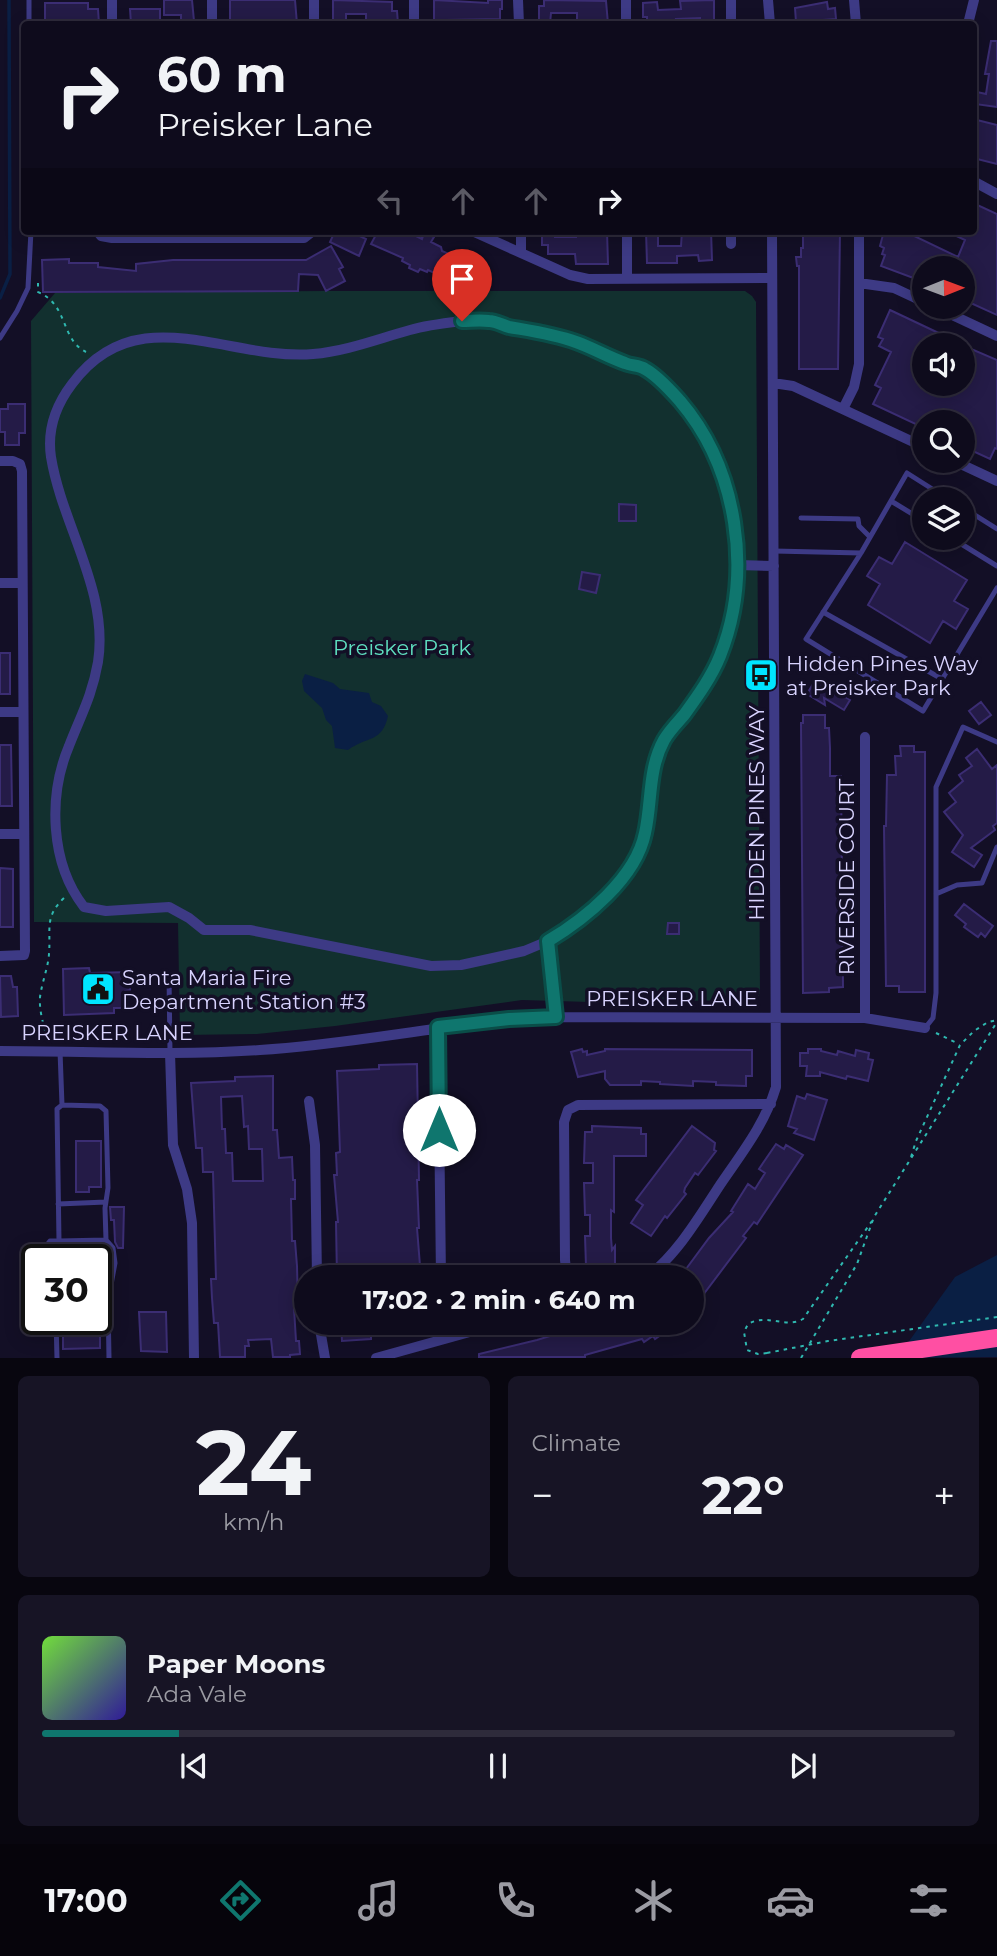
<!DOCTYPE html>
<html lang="en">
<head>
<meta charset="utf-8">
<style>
  body { margin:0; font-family:Montserrat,sans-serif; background:#171425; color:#f1f3f6; height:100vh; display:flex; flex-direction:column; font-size:26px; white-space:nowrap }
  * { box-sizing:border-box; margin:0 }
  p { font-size:23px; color:#9b9ba3 }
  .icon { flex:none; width:38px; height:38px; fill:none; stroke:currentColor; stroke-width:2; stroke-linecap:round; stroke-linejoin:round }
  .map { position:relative; height:1358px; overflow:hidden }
  .sheet { display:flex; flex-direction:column; gap:18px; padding:18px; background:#08060f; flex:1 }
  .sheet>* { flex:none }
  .banner { position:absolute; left:21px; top:21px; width:956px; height:214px; border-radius:7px; box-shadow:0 4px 18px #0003,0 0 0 2px #2e2b3b; background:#0e0b1c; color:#f1f3f6; overflow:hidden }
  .needle { width:46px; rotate:89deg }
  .buttons { position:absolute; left:912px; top:256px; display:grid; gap:14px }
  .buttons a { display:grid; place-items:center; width:63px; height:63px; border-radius:50%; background:#0e0b1c; box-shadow:0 4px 18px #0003,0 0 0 2px #2e2b3b; font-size:35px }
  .speed { position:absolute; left:21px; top:1244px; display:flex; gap:14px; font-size:35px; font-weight:700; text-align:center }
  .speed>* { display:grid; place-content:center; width:91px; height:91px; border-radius:50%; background:#0e0b1c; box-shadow:0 4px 18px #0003,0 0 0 2px #2e2b3b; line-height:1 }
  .speed .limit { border:4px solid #111; border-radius:10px; background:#fff; color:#111 }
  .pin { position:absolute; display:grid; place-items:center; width:60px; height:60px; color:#fff; margin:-72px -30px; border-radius:50% 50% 50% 0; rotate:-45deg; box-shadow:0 0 7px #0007 }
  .pin .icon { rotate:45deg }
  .me { position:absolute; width:77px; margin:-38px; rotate:0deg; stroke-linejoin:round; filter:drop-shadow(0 0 5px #0008) }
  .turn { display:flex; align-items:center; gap:24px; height:147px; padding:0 21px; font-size:32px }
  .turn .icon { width:91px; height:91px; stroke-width:2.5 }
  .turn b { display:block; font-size:49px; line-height:60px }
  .lanes { display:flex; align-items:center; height:66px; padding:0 21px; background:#0003; justify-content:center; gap:35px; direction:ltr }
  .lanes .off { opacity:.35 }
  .big { font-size:52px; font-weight:700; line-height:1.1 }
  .sheet .card { flex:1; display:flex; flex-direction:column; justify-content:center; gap:10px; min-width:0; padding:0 24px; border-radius:10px; background:#171425 }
  .sheet .dial { align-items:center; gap:0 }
  .dial b { font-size:91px; line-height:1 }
  .song { display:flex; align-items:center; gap:21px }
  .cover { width:84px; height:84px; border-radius:10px; background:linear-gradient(135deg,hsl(100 70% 55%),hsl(250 70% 35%)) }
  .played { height:7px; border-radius:4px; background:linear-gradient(90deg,#0f766e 15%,#2e2b3b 15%) }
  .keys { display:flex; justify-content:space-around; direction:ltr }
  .heat { display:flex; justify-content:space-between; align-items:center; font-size:38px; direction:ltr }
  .sheet .tiles { flex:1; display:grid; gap:18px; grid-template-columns:1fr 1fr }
  .card:last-child { grid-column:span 2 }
  .trip { position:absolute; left:294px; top:1265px; width:410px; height:70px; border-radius:35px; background:#0e0b1c; box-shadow:0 4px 18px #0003,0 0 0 2px #2e2b3b; font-weight:700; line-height:70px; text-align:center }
  .menu { display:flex; height:112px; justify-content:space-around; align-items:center; background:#06040b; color:#9b9ba3 }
  .menu .icon { width:49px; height:49px }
  .menu .active { color:#0f766e }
  .menu b { font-size:32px; color:#f1f3f6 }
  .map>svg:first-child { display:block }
  .green { fill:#12302f }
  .water { fill:#0a1f44 }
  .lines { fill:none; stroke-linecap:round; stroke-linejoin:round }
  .stream { stroke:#0a1f44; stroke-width:3.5 }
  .building { fill:#241b47; stroke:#3b2d73; stroke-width:2; fill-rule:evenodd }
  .path { stroke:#2fb8b0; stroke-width:2; stroke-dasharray:3.5 5; stroke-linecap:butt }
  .lane { stroke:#3d3a85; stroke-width:5 }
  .street { stroke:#3d3a85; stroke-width:10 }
  .highway { stroke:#ff4fa3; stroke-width:18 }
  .path-bridge { stroke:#2fb8b0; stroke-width:2; stroke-dasharray:3.5 5; stroke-linecap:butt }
  .route-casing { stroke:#0a4d48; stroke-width:18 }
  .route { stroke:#0f766e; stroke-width:12 }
  .labels { text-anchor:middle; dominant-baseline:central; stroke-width:7; stroke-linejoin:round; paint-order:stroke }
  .park-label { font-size:21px; fill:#5fe0c0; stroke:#130f26 }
  .poi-label { font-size:21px; fill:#d9d4ff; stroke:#130f26; text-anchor:start }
  .street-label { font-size:21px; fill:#d9d4ff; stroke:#130f26 }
</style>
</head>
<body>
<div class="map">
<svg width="997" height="1358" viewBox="0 0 997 1358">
  <rect width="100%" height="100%" fill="#130f26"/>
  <path class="green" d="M326,291H745L752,296L756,302L760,993L756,1000L590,1002L522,1000L335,1026L257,1034L180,1035L178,923L34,922L31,321L55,293Z"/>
  <path class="water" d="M305,674L333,683L340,689L369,693L372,702L381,706L388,716C382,743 367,736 348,750L335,748L332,726L326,720L322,708L304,691L302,681Z
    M997,1255V1357L897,1358L955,1277Z"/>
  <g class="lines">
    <path class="stream" d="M0,298L10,274L9,0"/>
  </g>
  <path class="building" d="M164,0H192L194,21H181V15H164Z
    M230,0H295L297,24H254V20L230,21Z
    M333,0L392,2V11H397L398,24H384V20H366V14H346V24H333Z
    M434,0L488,3V0H502V9H500V19L446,20V24H434Z
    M544,0L606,1L608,24L577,22V13H551L550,24H539V6H544Z
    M714,0V24H700V18L676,19L677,24H647V17H643V3L657,2L658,10L681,9L680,1Z
    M827,2L828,9L835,8L836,19L796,22L795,8Z
    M45,3H88V9H98L99,24H45Z
    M130,9H160V24H131Z
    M991,41H997V107L975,104L977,92L986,94L989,74H985Z
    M973,119L997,125V164L973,158Z
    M973,203L997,214V315L962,299V268H921L916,279L881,266L885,255L882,254L884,248L880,246L884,231L906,232L958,257L965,240L946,231H973Z
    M335,231H349L366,239L359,256L330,242Z
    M378,231H406L422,239L424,233L434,237L431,242L441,247L442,251L478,267L470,285L458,280L457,283L428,270L427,272L420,269L418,272L409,268L410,265L402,261L403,258L371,244Z
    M542,231H555V237H576V231H607L608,264H576L575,254H548V245H542Z
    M646,231H658V246H681L682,231H711L712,260L699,261L698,255L677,256V263H647Z
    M803,231H840L838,369H799V266H797L796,257H801V248H803Z
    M331,246L343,267L339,269L345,281L326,291L318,275L299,274L298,291L43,292L42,260L69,259V263H98V267L136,271V264L173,260H306Z
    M890,310L964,345H924V383H962V345L997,360V449L995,448L990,459L962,446V422H924V428L873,404L881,388L875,385L891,352L879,346L883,339L878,337Z
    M8,404H25V433H19V445H5V432H0V409H8Z
    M619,504L636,505V521H619Z
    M905,542L967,580L954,601L968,609L956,629L943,621L930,643L868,605L880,584L867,576L879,557L892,564Z
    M582,572L600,575L596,593L579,589Z
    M0,653H10V694H0Z
    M816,679L850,700L844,710L824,698L825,705L807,694Z
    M981,702L991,715L979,724L969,711Z
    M803,715H825V728H829L830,748V776H841L843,987L829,988V992L803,993L801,723H803Z
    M0,745H11L12,806H0Z
    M900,746H914V752H925V992H899V986H886L884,826H886L887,775H896L895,756H901Z
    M977,749L992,769L997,765V823L993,826L995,830L971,848L982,855L974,867L952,852L963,835L944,812L956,802L949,793L963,781L959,775L972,766L966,758Z
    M0,868L13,869V927H0Z
    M964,904L993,926L985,937L981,933L978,937L964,927L966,924L955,915Z
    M668,923H679V934H667Z
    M89,968L90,973L130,972V990L125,991V1008H114V1013L64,1015L63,969Z
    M0,976H11L13,987H17L18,1016L1,1017Z
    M582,1049L583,1052L587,1051V1055L605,1051V1049L752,1050V1076H746V1086L716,1085V1082L693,1081V1086L660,1084V1082L641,1081V1085H610L605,1079V1071L578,1077L571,1052Z
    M808,1049H821V1051L837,1055L838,1051L855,1056L856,1050L869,1053L868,1059L873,1060L868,1081L847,1076L846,1079L820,1072V1076H806L807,1066H800V1053H808Z
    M417,1064L419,1180H417L419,1228H417L421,1278H337L336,1222H338L334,1175H337L336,1153L340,1152L337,1071L379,1069V1065Z
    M273,1076V1130H277L279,1158L292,1157L293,1180H295V1199H291L292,1241H295L297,1266L298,1308H294L296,1341H299L300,1354L290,1355V1357H273L271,1339L248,1340L249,1346H245V1357H220L218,1323H214L212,1298L211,1279H216L213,1172H203L202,1148H196L191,1083L235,1081V1077ZM242,1096L244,1127L248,1126L249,1149H262L263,1181H233L232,1153H226L225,1129H222L221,1097Z
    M807,1094L827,1100L814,1140L794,1133L797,1129L788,1126L797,1096L805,1099Z
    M592,1126L641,1128V1134H646V1156H614V1212L611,1210V1238L612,1250L615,1246V1271L593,1270L594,1266H586L585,1236H590V1215H585L584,1183H593V1163H584L585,1132H592Z
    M692,1126L715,1143L714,1150L716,1151L698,1175L695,1173L685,1188L684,1192L686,1194L667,1218L665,1216L651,1236L631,1223L643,1205L636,1200Z
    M76,1141H101V1187H89V1192H76Z
    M776,1144L784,1149L786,1145L803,1155L757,1224L754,1222L743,1236L746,1238L691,1311L692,1274L686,1269L709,1238L733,1212L731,1211L748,1184L755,1189L765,1173L759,1169Z
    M110,1207H124L123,1248H118L115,1242L114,1220H111Z
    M139,1312H166L167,1352L141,1351Z
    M63,1320H100V1348L63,1349Z
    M341,1323H371V1339L342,1341Z
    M592,1323H672L665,1332L655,1339L653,1336L644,1342L642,1339L585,1355V1357H479V1354L537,1340Z"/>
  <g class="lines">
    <path class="path" d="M38,283V292C69,305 60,339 86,352
      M936,1033L959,1044
      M47,1040C44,1025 39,1012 40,997C42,982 48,968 49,954C51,929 44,917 64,898
      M911,1157L916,1141L960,1045L974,1031L988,1022L997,1020
      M767,1353L758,1354L747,1350L744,1332L748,1324C767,1313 786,1329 803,1319L872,1221
      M801,1358L857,1264L874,1217L997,1022"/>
    <path class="lane" d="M29,24V0
      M0,338L17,311L28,288L31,231
      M948,499L907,473L861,553L806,639L923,711L997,588
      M891,501L924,521
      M962,507L997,529
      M801,518L858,519L859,526L870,537
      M950,537L997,566
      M774,551L861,553
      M823,612L942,679
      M936,894L957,885L982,883L997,847
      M169,974L170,1053
      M925,1028L933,1018L936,993V787L963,727L997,742
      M62,1105L100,1106L106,1111L108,1188L105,1208L106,1240L113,1248L115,1263L108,1301L109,1358
      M58,1204L106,1202
      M59,1241L106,1240
      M47,1260V1245L50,1241H59L57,1109L62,1105L60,1051
      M56,1320L57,1358"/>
    <path class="street" d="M212,0V24
      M314,0V24
      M414,0V24
      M518,0L519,24
      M626,0V24
      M731,0V24
      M768,0L770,24
      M854,0L856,24
      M112,24V0
      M968,24L974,0
      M973,181L997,194
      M97,231L101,236L112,238H304L313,231
      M472,231L570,275L588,279L772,278
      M521,231V253
      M627,231V279
      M731,231V244
      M859,283L894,288L924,302
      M933,306L997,336
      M462,321H492L505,326L559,336L600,351L625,364L644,368L673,393L692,416L712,450L727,493L735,527L738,565L735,601L720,656L704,687L664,740L653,770L645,837L629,868L606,897L571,927L548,941L524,951L493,958L461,965L431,966L250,930H204L189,918L169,907L106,911L84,907C50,863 48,796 69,746C81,715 92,696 98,662C109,591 62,525 51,457C47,430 56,405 72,384C137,296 227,361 313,354C347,351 377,339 410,330C427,325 445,323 462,321Z
      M773,383L793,386L924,447
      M843,409L854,387L859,364V231
      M952,460L997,481
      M0,461H13L20,464L22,471L25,951L24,955L0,956
      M738,565L774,566
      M0,583H22
      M0,712H23
      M0,834H24
      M548,941L556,1017
      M865,1018V737
      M438,1027L441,1278
      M0,1051C87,1051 174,1056 260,1050C359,1044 456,1021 556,1017L865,1018L925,1028
      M170,1053L173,1145L187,1189L192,1223L194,1358
      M309,1101L315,1145L317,1278
      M567,1278L565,1260L564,1122L568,1110L578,1105L771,1104
      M646,1278C677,1255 699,1217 720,1185C741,1154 765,1124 776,1087L772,231
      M319,1323L325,1358
      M448,1323L451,1337
      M376,1358L502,1323"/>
    <path class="highway" d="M860,1358L997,1338"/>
    <path class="path-bridge" d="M767,1353L828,1341L997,1317"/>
  </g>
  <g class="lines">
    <g class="route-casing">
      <path id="route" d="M439,1130L438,1027L509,1019L556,1017L548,941C585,919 636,878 645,833C652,802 648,769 664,740C669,731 677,723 684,715C697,697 711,678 720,656C753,573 738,469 680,401C671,391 658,376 645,369C639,365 631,366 625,363C608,357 593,348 576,342C554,334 532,331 509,327C502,325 496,321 489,321C480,320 471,321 462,321"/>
    </g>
    <use href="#route" class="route"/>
  </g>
  <defs>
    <g id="bus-square" transform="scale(1.75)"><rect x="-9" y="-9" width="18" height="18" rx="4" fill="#00e5ff" stroke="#130f26"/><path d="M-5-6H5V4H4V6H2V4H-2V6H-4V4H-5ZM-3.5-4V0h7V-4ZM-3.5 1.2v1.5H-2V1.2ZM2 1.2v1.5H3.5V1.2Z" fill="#111"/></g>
    <g id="civic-square" transform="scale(1.75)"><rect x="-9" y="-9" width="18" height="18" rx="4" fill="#00e5ff" stroke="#130f26"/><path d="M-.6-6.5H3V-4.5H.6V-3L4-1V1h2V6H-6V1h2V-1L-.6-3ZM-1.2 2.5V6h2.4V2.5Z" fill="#111"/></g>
  </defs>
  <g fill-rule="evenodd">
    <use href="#bus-square" x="761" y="675"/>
    <use href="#civic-square" x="98" y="989"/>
  </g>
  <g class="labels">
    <g class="park-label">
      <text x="402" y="647">Preisker Park</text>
    </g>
    <g class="poi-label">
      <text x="786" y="663">Hidden Pines Way<tspan x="786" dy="24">at Preisker Park</tspan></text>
      <text x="122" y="977">Santa Maria Fire<tspan x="122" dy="24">Department Station #3</tspan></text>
    </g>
    <g class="street-label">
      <text transform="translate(756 813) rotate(-90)">HIDDEN PINES WAY</text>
      <text transform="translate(846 877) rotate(-90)">RIVERSIDE COURT</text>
      <text x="672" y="998">PREISKER LANE</text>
      <text x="107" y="1032">PREISKER LANE</text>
    </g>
  </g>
</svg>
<div class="buttons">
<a><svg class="needle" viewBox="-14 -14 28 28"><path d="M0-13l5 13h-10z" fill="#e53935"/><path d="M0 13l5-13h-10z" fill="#9b9ba3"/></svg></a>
<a><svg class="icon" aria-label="sound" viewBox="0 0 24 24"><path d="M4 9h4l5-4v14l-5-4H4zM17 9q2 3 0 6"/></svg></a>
<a><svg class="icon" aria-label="search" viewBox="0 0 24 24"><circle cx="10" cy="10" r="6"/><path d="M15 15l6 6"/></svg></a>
<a><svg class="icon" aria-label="layers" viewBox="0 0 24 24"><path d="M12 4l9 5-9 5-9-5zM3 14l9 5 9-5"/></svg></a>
</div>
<div class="speed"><div class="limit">30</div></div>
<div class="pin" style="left:462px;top:321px;background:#d93025"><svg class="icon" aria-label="arrive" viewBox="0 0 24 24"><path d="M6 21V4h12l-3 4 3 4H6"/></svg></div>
<svg class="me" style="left:439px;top:1130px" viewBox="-20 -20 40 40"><circle r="19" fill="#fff"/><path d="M0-13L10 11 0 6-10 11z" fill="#0f766e"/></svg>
<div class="trip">17:02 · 2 min · 640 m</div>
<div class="banner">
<div class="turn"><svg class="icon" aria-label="right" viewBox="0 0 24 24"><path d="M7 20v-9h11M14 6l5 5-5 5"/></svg><div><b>60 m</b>Preisker Lane</div></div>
<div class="lanes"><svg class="icon off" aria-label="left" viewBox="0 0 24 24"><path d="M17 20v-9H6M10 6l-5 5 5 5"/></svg><svg class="icon off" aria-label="ahead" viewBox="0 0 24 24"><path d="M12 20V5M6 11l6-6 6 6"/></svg><svg class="icon off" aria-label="ahead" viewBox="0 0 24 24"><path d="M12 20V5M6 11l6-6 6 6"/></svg><svg class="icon" aria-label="right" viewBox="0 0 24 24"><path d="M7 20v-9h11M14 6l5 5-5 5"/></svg></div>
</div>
</div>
<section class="sheet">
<div class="tiles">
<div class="card dial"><b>24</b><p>km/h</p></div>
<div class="card"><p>Climate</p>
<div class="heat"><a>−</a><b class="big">22°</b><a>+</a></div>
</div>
<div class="card">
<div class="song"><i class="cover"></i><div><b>Paper Moons</b><p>Ada Vale</p></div></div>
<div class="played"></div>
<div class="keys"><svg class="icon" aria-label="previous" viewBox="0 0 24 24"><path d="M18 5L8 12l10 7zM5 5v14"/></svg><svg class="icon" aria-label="pause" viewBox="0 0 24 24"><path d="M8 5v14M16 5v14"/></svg><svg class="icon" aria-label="next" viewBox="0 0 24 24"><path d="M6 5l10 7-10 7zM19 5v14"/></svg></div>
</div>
</div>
</section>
<nav class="menu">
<b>17:00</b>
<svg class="icon active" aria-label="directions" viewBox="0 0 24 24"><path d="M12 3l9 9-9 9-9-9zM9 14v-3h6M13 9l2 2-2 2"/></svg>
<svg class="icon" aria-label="music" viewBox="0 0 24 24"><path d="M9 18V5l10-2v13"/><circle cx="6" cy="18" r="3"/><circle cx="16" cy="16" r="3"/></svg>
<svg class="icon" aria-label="phone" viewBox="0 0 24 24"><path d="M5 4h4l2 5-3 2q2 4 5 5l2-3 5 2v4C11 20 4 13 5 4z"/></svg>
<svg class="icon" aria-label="climate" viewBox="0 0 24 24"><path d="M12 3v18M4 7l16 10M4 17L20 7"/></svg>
<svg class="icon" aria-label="car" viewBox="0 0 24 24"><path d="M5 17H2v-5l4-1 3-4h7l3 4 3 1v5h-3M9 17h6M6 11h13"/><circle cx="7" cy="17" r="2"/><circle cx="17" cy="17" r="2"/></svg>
<svg class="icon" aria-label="filters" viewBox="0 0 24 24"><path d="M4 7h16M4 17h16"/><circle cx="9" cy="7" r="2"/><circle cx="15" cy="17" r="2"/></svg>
</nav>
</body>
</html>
